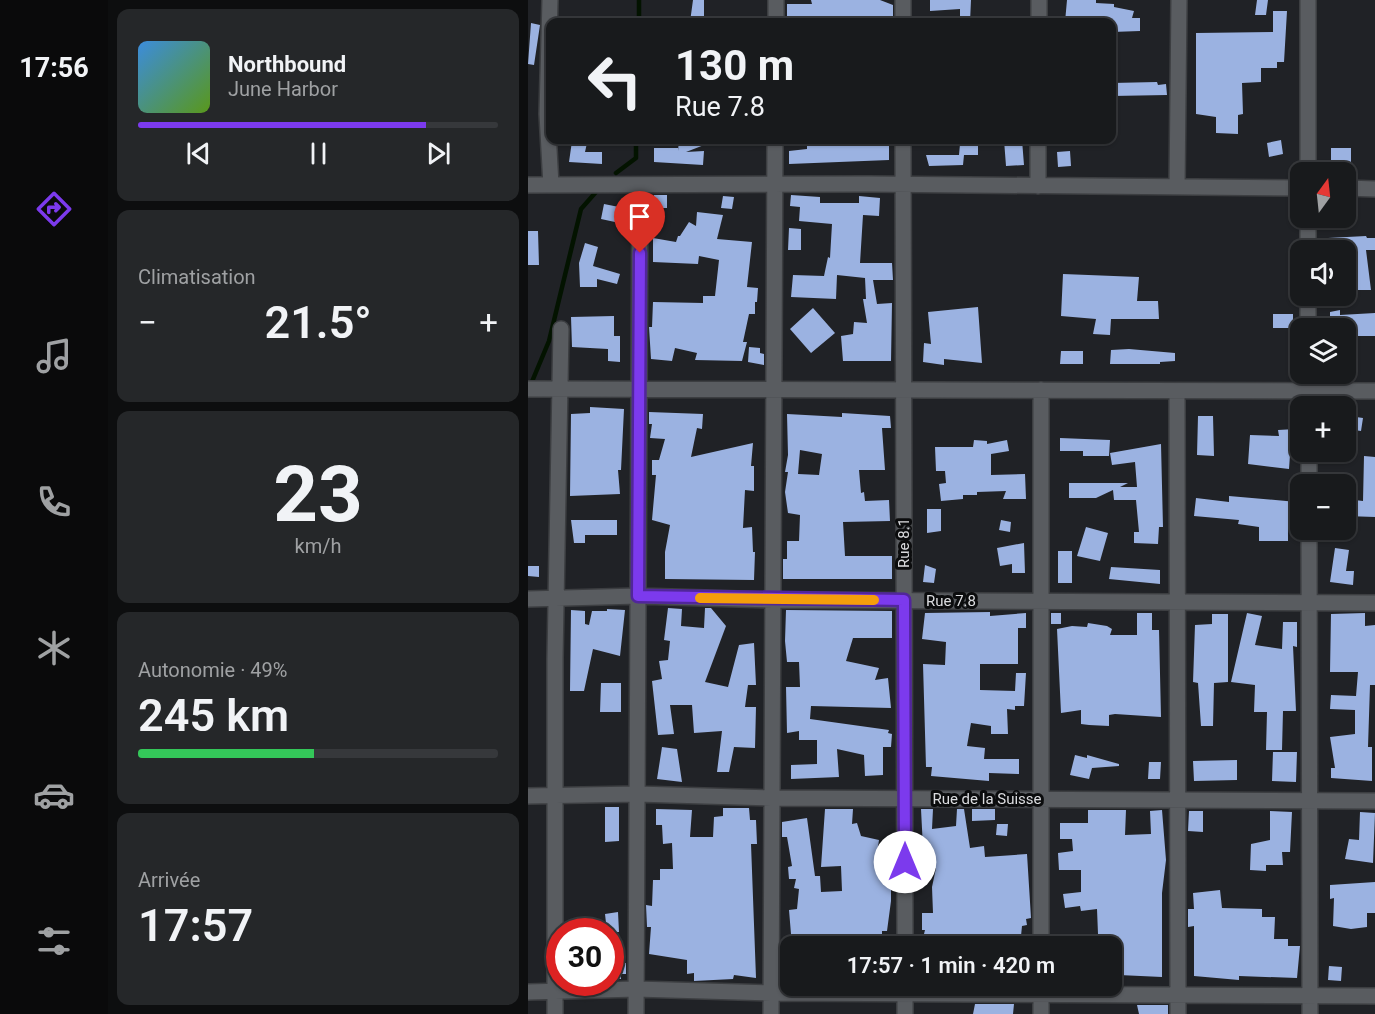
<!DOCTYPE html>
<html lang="fr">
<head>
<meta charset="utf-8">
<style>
  body { margin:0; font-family:Roboto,sans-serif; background:#252729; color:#f1f3f6; height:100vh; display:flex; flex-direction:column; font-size:22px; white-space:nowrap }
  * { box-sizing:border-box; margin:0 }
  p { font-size:20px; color:#9fa1a3 }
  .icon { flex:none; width:33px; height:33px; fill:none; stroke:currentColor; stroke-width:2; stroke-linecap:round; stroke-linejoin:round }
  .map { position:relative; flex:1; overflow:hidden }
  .panel { display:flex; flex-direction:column; gap:9px; padding:9px; background:#0d0e0f; width:420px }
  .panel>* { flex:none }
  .guide { position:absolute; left:18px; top:18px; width:570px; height:126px; border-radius:12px; box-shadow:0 2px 4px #0004,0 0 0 2px #36383b; background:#181a1c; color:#f1f3f6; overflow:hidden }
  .needle { width:39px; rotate:15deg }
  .controls { position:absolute; left:762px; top:162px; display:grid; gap:12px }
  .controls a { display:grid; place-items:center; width:66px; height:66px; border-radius:12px; background:#181a1c; box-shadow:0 2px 4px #0004,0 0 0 2px #36383b; font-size:30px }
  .speed { position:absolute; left:18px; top:918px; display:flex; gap:12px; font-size:30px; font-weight:700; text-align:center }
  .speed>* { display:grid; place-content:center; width:78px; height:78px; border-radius:50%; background:#181a1c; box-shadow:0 2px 4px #0004,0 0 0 2px #36383b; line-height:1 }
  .speed .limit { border:9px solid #d22; background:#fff; color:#111 }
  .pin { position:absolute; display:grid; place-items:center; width:51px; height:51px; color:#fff; margin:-62px -26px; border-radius:50% 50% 50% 0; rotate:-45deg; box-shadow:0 0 6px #0007 }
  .pin .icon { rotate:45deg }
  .me { position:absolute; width:66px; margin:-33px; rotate:0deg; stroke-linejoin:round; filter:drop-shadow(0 0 4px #0008) }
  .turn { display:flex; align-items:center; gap:21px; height:126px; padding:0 30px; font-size:27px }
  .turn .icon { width:78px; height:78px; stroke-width:2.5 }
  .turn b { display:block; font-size:42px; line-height:51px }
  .big { font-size:45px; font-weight:600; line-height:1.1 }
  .panel .widget { flex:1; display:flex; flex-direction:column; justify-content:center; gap:9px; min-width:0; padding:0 21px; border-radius:12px; background:#252729 }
  .panel .dial { align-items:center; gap:0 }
  .dial b { font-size:78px; line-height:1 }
  .song { display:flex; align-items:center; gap:18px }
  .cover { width:72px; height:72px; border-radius:9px; background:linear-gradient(135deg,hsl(210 70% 55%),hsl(90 70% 35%)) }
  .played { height:6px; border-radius:3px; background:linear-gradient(90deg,#7c3aed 80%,#36383b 80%) }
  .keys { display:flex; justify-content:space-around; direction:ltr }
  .heat { display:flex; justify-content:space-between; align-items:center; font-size:33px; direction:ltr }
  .charge { height:9px; border-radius:4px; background:linear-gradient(90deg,#34c759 49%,#36383b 0) }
  .trip { position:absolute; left:252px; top:936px; width:342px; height:60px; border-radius:12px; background:#181a1c; box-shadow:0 2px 4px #0004,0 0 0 2px #36383b; font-weight:600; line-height:60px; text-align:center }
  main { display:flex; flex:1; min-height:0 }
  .tabs { display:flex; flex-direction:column; width:108px; justify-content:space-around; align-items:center; background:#0a0a0b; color:#9fa1a3 }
  .tabs .icon { width:42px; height:42px }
  .tabs .selected { color:#7c3aed }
  .tabs b { font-size:27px; color:#f1f3f6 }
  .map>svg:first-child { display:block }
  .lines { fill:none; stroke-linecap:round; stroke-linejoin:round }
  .stream { stroke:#031300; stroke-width:4.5 }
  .building { fill:#9bb2e1; fill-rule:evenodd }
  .minor-casing { stroke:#3c3e41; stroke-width:18 }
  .minor { stroke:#595c60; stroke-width:15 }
  .route-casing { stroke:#51269a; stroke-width:15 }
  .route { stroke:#7c3aed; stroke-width:10 }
  .slow { stroke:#f59e0b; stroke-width:10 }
  .labels { text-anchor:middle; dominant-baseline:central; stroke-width:6; stroke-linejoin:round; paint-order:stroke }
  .street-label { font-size:15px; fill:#dbdcdf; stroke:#0b0c0d }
</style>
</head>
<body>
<main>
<nav class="tabs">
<b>17:56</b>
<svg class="icon selected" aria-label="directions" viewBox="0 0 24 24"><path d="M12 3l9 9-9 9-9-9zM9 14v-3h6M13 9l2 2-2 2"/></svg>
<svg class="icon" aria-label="music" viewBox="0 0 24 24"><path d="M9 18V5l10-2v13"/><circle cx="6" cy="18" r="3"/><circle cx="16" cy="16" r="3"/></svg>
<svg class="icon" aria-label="phone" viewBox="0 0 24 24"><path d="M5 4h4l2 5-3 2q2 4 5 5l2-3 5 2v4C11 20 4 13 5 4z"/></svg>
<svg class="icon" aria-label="climate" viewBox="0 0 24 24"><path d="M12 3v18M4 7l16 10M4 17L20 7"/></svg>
<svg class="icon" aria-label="car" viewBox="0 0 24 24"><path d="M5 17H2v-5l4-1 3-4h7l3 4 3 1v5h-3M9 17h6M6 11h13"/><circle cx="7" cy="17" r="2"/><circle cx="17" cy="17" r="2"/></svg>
<svg class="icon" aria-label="filters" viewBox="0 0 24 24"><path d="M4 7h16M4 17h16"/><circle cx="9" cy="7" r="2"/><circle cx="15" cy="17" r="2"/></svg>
</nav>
<section class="panel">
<div class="widget">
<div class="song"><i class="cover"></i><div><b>Northbound</b><p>June Harbor</p></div></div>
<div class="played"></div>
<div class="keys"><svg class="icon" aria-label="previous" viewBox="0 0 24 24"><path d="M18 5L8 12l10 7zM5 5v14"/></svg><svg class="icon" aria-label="pause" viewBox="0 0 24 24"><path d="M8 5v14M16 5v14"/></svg><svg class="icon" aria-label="next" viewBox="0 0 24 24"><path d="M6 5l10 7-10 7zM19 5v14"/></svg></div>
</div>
<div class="widget"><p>Climatisation</p>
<div class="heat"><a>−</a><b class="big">21.5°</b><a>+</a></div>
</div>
<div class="widget dial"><b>23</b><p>km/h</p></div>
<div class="widget"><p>Autonomie · 49%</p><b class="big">245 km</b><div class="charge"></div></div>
<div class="widget"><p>Arrivée</p><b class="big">17:57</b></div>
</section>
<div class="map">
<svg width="847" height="1014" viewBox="0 0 847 1014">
  <rect width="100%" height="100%" fill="#202226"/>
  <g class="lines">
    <path class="stream" d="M111,22V0
      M88,173L108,158V140
      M3,384L21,341L53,209L68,192"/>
  </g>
  <path class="building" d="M165,0H176V22H162Z
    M283,0H352L365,5V18L332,22L259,20V4H284Z
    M402,0H443L442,22H432V9L402,11Z
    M539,0H568V3L586,4V7L606,11L604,18H612V31L584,32V22H537Z
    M729,0H740L738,15H727Z
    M745,11H759L756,62H749V68H733V82L714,83L715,114L710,115V134L688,133V117L668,114V33L745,32Z
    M3,23L12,25L6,65L0,64Z
    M629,82L630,85L638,84L639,95L584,96V83Z
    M151,140H189L158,152L176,151L175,165L126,162V148H150V151Z
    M279,140H361V160L261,164V151L279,149Z
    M439,140H450V155H436L435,165L401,166L398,155H431L432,144H439Z
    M476,140H494L496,165L478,166Z
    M753,140L755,154L741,157L739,143Z
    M44,141L59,143L57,152H74V164L41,162Z
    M803,148H823V162H803Z
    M542,151L543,166L530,167L529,152Z
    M126,195H139V208H125Z
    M263,195L292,197V203H331V196L352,198L351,216L335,215L332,263H364L365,280H345L349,304L364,303L363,361H315L313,336L325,334L326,322L339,323L335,299H338L337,278L309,275L308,299L263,297L265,275L296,276L300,257L302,258L304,224L271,221L272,207L262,206Z
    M195,196L206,197L204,209L193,208Z
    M76,204L91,207L87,222L73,219Z
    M169,212L195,215L189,239L224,242L219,287L230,288L229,302H227V314H221L215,342H219L214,361L167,360L169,353L147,348L144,361L123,359L121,327H124L125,302L175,303V296H187L191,260L171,256L170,264L125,262V238L148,242L150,236H152L161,222L168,226Z
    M261,228L273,229V250H260Z
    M0,231H10L11,265H0Z
    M838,236L839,238H847V250H838L843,290H818V250H800V238Z
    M57,243L70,247L65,266L92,274L89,284L69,279V287H52L51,263Z
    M535,274L611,277L609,301H630L631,319H583L582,335L565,334L568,319L533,316Z
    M450,307L454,363L416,359V365L395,362L396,343L403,344L400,312Z
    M285,308L307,333L283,353L262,329Z
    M812,310V315L847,313V336H818V328H802V312Z
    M745,314H765V328H745Z
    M86,316V336H92V362L80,361V349L44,347L43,317Z
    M221,347L232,348V353L236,354V365L220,362Z
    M601,349L647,353V361L632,362V364H582L583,350Z
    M533,351H555V364H532Z
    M62,407L96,409L93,470H90L92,494L42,496L43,414L62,413Z
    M121,412L175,414L174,429L169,428L163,457L225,443L223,466H226V491L217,490L215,528L224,527L225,552H227L226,580L137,579V552L142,525L124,520L128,475H124V460H131L137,439L122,438L124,424H121Z
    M314,413L362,416L363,428H354L357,470H331L333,493L336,492L337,501L361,500L362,521L315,522L317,556H364V579H255V559H259V541H271L272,515L260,513L257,492L260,472H257L260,455L259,414L314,417ZM272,450L294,454L291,475L270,474Z
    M670,416H685L686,456L669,455Z
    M821,416L835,418L833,431L819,429Z
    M768,429V455H762L761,469L720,464L722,435L751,436L750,430Z
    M532,438L582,440L581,456H555V451H532Z
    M446,440L459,441V444L479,440L481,451L463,454V475L497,474L498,499H475L478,491L449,492V495H435V499L413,501L411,484L418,483L417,471H408L407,447H445Z
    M633,444L635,527H631L630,544L606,543V532H611L608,500H586L585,490L568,498H541V483H600L592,487H609L607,462L584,465L582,453Z
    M836,456L847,457V517L818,516V499L835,501Z
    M701,496L769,502L768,523H760V541H731V527L710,524L711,520L666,516L668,498L701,502Z
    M399,509H413V531L399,533Z
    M43,520H89V535H57V543H46Z
    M473,520L483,522L482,532L471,530Z
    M558,527L580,533L572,561L549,556Z
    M496,543L497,573H484V564L472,566L469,548Z
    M807,548L821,550L818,571H826L825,585L802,582Z
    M530,551H544V583H530Z
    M397,565L408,569L406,583L395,582Z
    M0,566H11V577L0,576Z
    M583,567L632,570V584L581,579Z
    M140,608L154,609L153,626L176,628L177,608H183L198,626L177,682L200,687L211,645L226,643L228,685H220L217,707H228L227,748L206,747L201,772H189L194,731L166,733L164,705H142L146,734L130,735L124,681L134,679L131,661L140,660L142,641L136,640Z
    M79,609L97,610L92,656L65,649L56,691H42L43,610L57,611V624L61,625L64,611H79Z
    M258,610L364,611V638H325L318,661L351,668L347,680L360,678L363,708L283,706L282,719L361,730L360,733L364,734L363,747H355V775L337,776L336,755L309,749L311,777L263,779V765L289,764V740H271V731L259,733L258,687H272L271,662H259L257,641Z
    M462,612V616L498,613V628H490V664H452V690L487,691L488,673H498L496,706H487V710L479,709L480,734H463V726L443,723L439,746L457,748L456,759H491V774L461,773V781L403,776L404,767H398L395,664L417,665L418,642L394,639L397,613Z
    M523,613H533V624H523Z
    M609,613H624V630H631L633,717L587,714L581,715V726L561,725L553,724V710L533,713L529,629L544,626L559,627L560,623L579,626L584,629L582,635H609Z
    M719,613L734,616L727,645L754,649L755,622H769V647L765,646L768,711H755L754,750H738L739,712H726L727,685L703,682Z
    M837,613V626L847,625V685H842L840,747H844V781L803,778V768H807L802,737L827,734V710L802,709L803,695L828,696L830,672H802L803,614Z
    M684,614H700V682L686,683L685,726H673L670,683L665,682L667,625L684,624Z
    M73,683H93V712H72Z
    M134,747L149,749L154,782L129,779Z
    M745,752H769L768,782L744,781Z
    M547,755L559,758V755L591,764V766L564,768L561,779L542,775Z
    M709,760V780L666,781L665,761Z
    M621,762H633L632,779H620Z
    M77,807H91V841L77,842Z
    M195,808H221L222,820H228L229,844H223L228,978L206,975L205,979L166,981V973L159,974V960L121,954L123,927H119L118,905L124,906L125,880H132V869H145L144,843L135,844L134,825H128V809L164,810L162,837H185L186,817L195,816Z
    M297,809H325L324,824L329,823L333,836L351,840L347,868L363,869V901L359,931H354V942L311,941L312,946H264L261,910L269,909L271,889L266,888L268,879H261L260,867L264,866L259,837H254V822L279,818L287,876H292L293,892L314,891L313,866L293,867Z
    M393,809H405L404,829L428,826L429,809H436L442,848L456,846L457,857L499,854L503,918L498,919L499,925L494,926L492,946L460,943V946H393L397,930H394V913H405L404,887L408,868H396Z
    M444,809H467V820L444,821Z
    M560,810H598L597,835L623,834L622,811L634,810L638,860L634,893V977L591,975V966H584V946H547V938L570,934L569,909L553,911L552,906L537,908L535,894L553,892V870H531L530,853L545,851L544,839H532V823H560Z
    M661,811H675V832L660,831Z
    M742,811L764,812L762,852H754L755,865H738V871L722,870L723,844L742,840Z
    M832,812L847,813L845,863L817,859L821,839L831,840Z
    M469,824H480L479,836L468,835Z
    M847,882V913H839V927L823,929L805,926L806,898L802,899V885Z
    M692,890L694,908L734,909V917H747L746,939H760V946H772L769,978L711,976V980L666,976V926L660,927V909H666L665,893Z
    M90,912L91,932H79L77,914Z
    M42,919L77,927V932H41Z
    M82,939L93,942V963H98V974H93V979H82Z
    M801,966L814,967L813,981L800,980Z
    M447,1004H486L485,1014H445Z
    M609,1005H640V1014H611Z"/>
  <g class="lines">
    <g class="minor-casing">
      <path id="minor" d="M22,0L19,114L23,185
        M375,0V22
        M780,0V172
        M248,22V0
        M511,22V0
        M375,140L377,946
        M0,185L341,184L772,188
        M510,186V140
        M649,187L651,0
        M818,188L847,189
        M780,218V250
        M780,296V328
        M780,374L781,406
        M0,389L847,391
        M513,390V946
        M649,391L650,1014
        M781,452V484
        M781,530L782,1014
        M0,599L110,596L245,600L847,603
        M0,796L109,794L244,798L847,801
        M377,986V1014
        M513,986V1014
        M0,992L108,989L243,993L847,996
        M27,1014V658L33,329
        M108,1014L112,185
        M243,1014L247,140"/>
    </g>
    <use href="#minor" class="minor"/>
  </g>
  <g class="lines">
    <g class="route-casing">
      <path id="route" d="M112,253L110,596L376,600L377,862"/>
    </g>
    <use href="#route" class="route"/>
    <path class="slow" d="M172,598L346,600"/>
  </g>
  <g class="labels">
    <g class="street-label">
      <text transform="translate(376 543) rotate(-90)">Rue 8.1</text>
      <text x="423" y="601">Rue 7.8</text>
      <text x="459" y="799">Rue de la Suisse</text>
    </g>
  </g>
</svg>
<div class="controls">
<a><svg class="needle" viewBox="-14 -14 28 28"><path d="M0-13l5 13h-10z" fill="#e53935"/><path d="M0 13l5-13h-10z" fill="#9fa1a3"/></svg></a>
<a><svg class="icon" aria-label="sound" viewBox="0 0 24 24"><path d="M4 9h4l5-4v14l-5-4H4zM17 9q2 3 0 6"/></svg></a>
<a><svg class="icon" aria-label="layers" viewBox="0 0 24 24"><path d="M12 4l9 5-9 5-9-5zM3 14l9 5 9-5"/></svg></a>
<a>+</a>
<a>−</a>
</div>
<div class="speed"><div class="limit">30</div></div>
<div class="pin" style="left:112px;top:253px;background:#d93025"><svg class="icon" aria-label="arrive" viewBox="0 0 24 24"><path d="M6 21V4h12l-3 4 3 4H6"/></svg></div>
<svg class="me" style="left:377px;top:862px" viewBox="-20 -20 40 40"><circle r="19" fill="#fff"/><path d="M0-13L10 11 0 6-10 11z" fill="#7c3aed"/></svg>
<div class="trip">17:57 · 1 min · 420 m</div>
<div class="guide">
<div class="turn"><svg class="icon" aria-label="left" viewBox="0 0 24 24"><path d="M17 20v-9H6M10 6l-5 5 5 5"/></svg><div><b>130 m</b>Rue 7.8</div></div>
</div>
</div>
</main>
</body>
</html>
